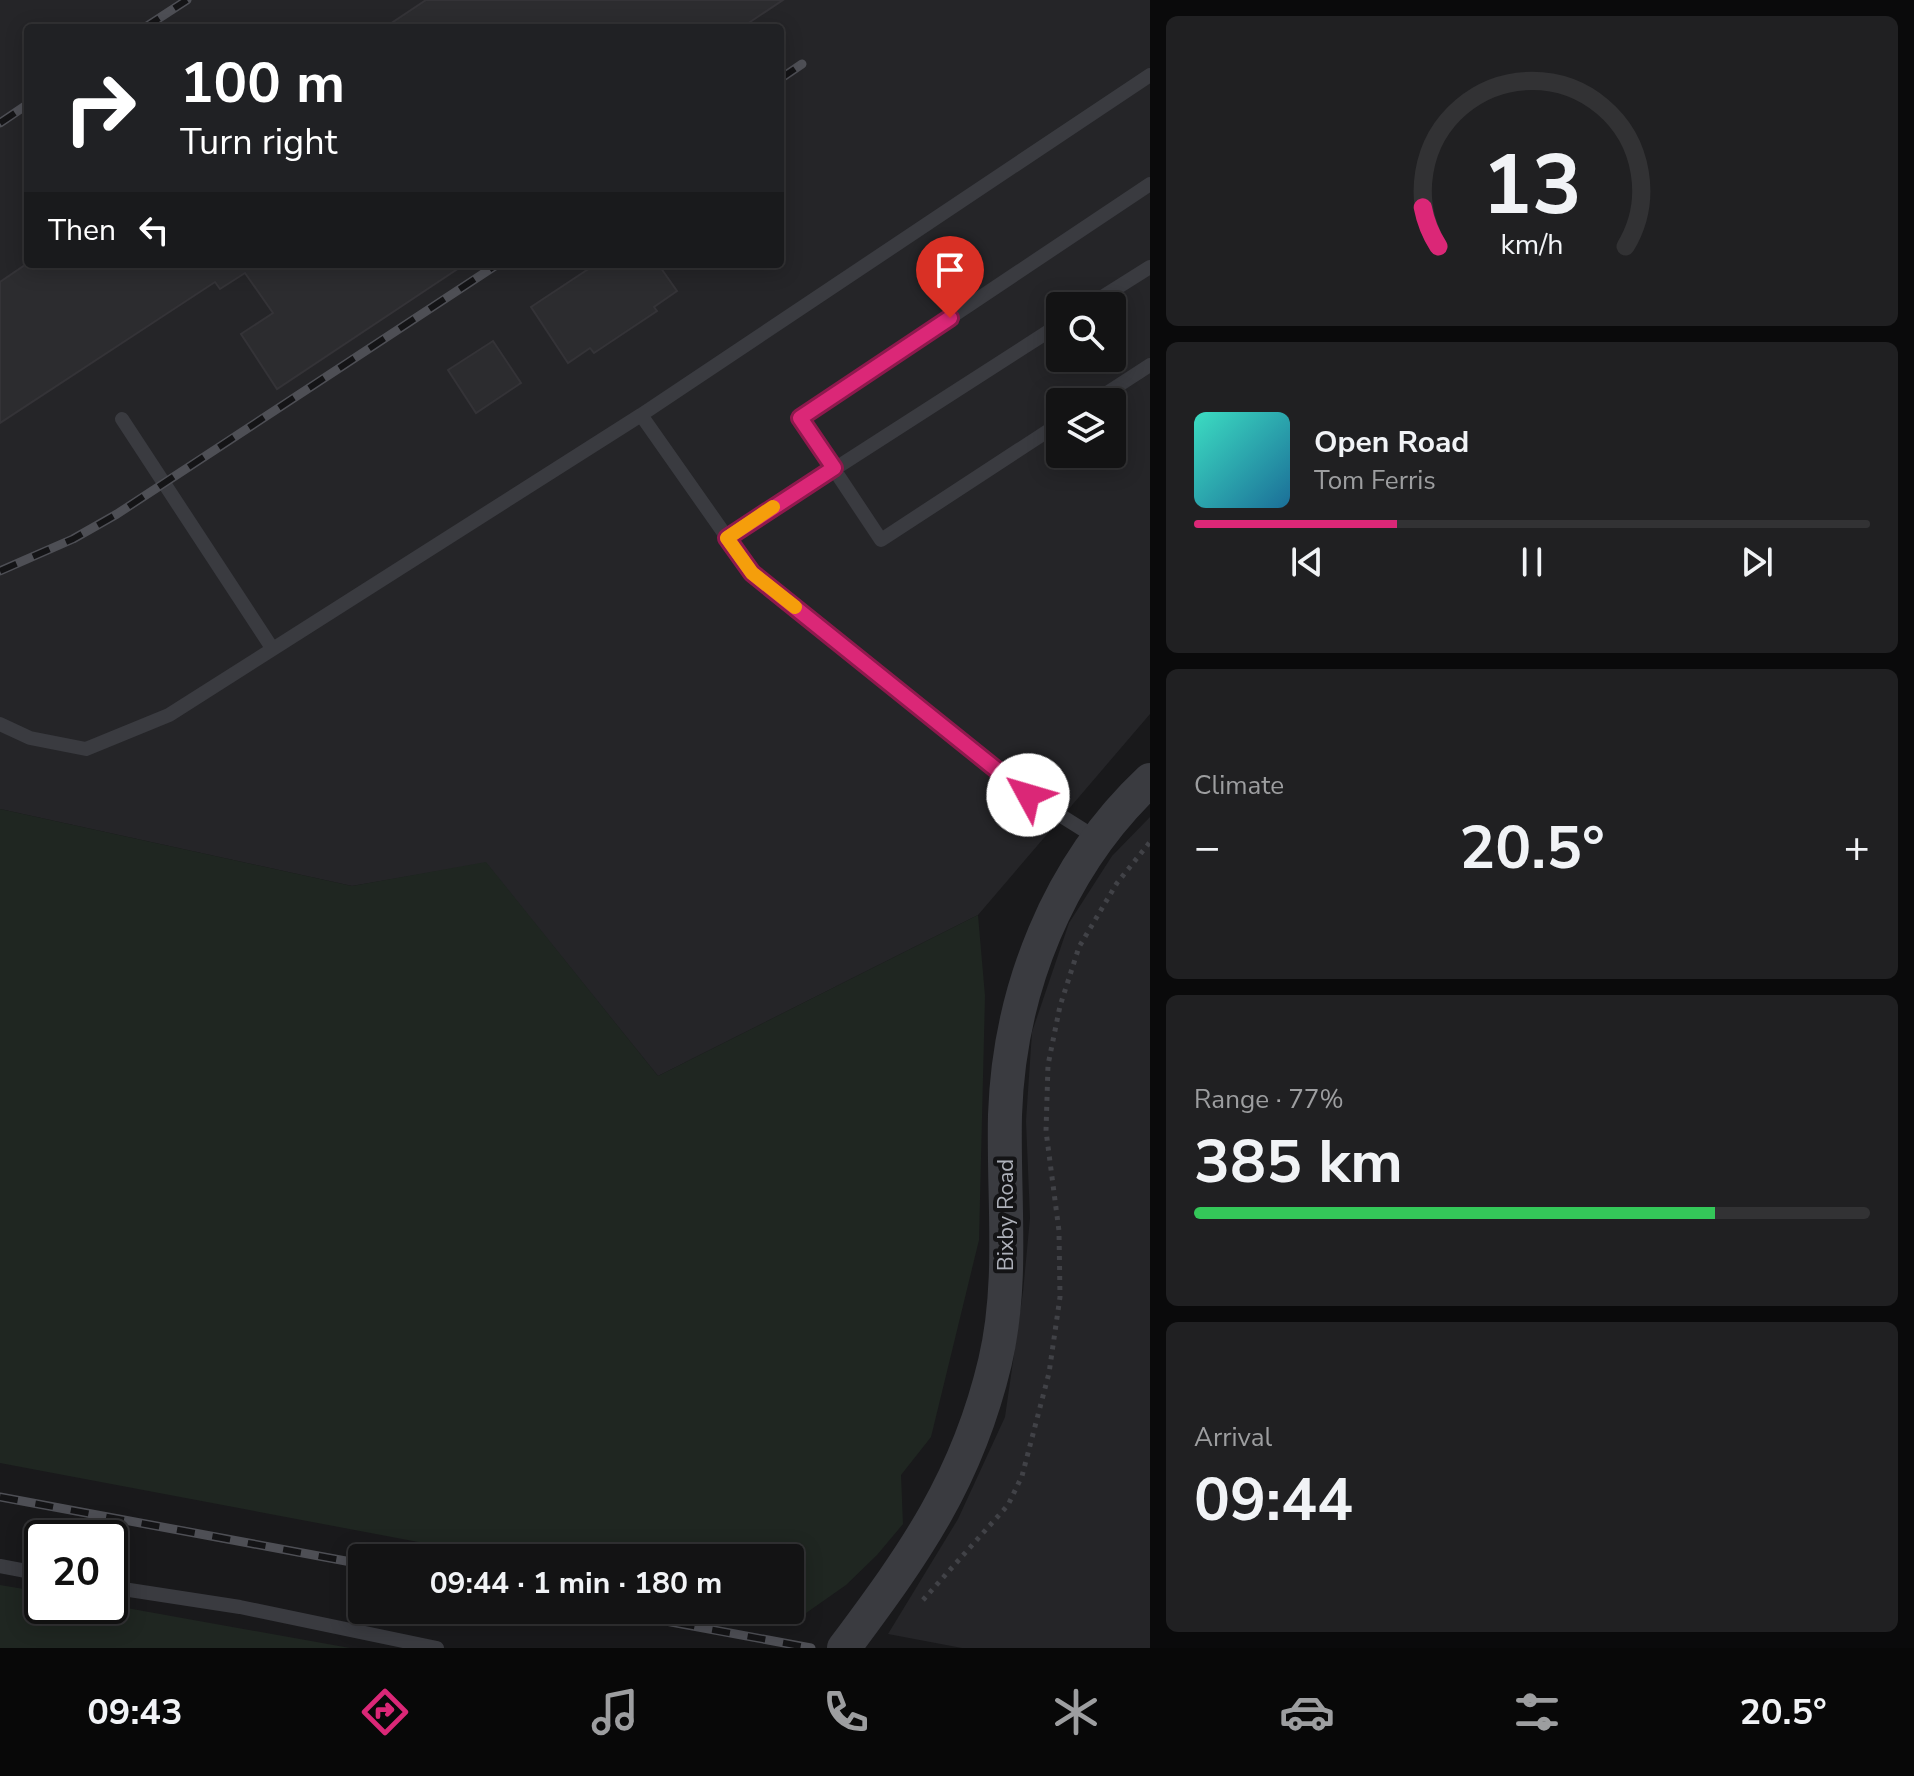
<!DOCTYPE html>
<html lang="en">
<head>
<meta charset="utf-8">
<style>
  body { margin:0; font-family:"Nunito Sans",sans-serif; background:#202022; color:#f1f3f6; height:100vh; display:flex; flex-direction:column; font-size:30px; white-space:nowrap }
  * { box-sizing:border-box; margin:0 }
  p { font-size:26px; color:#9d9ea0 }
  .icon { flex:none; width:44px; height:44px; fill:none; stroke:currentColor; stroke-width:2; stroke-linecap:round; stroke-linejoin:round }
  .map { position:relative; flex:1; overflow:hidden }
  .drawer { display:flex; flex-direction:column; gap:16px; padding:16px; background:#0a0a0b; width:764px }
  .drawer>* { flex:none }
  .top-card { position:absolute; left:24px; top:24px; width:760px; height:244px; border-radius:8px; box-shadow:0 4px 20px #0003,0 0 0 2px #323234; background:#202124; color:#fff; overflow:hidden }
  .buttons { position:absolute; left:1046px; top:292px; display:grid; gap:16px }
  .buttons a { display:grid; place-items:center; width:80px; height:80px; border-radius:8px; background:#131314; box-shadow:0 4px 20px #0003,0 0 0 2px #323234; font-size:40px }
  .speed { position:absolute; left:24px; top:1520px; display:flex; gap:16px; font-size:40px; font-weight:700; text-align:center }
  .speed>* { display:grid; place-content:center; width:104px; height:104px; border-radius:50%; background:#131314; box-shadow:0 4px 20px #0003,0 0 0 2px #323234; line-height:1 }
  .speed .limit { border:4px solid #111; border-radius:12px; background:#fff; color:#111 }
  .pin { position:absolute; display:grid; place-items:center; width:68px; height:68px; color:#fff; margin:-82px -34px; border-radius:50% 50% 50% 0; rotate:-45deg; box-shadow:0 0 8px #0007 }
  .pin .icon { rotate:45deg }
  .me { position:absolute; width:88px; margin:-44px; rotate:309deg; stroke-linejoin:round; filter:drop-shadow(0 0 6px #0008) }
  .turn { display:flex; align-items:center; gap:28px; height:168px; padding:0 24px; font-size:36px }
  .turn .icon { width:104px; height:104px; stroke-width:2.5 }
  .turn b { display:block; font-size:56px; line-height:68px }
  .then { display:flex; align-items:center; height:76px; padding:0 24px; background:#0003; gap:16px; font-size:30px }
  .big { font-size:60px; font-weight:700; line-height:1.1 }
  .drawer .tile { flex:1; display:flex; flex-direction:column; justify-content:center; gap:12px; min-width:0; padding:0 28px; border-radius:12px; background:#202022 }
  .drawer .dial { align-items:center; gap:0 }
  .dial svg { height:208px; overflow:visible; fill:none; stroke:#323234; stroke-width:7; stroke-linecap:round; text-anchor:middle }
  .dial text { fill:#f1f3f6; stroke:none }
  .song { display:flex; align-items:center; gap:24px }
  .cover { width:96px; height:96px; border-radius:12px; background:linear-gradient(135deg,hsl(170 70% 55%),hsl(200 70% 35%)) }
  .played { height:8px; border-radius:4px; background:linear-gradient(90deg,#db2777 30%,#323234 30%) }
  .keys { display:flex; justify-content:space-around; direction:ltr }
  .heat { display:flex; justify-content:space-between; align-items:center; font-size:44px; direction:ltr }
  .charge { height:12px; border-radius:6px; background:linear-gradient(90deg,#34c759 77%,#323234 0) }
  .trip { position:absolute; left:348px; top:1544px; width:456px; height:80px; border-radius:8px; background:#131314; box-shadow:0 4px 20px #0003,0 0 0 2px #323234; font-weight:700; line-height:80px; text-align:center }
  .tabs { display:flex; height:128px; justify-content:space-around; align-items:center; background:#080808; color:#9d9ea0 }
  .tabs .icon { width:56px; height:56px }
  .tabs .current { color:#db2777 }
  .tabs b { font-size:36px; color:#f1f3f6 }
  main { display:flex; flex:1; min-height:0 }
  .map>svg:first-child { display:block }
  .built { fill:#252528; fill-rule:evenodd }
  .green { fill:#1f2621 }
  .building { fill:#2c2c2f; stroke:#343337; stroke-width:2 }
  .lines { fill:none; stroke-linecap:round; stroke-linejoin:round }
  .path { stroke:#414247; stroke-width:5; stroke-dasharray:4 6; stroke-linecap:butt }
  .service { stroke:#3a3b40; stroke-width:14 }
  .tertiary { stroke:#3a3b40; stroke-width:34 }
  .rail-casing { stroke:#4e4f55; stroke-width:9 }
  .rail { stroke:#141416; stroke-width:6; stroke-dasharray:18; stroke-linecap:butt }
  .route-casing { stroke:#8e194d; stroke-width:20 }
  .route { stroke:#db2777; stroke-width:14 }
  .slow { stroke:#f59e0b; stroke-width:14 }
  .labels { text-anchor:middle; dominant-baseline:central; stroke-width:8; stroke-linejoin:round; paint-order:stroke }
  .street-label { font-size:22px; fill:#adb0b9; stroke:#141416 }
</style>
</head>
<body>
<main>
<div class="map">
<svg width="1150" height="1648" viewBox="0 0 1150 1648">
  <rect width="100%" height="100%" fill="#19191b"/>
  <path class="built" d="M0,0H1150V714L978,915L658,1076L486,863L352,886L0,809ZM28,28H780V264H28ZM1060,306H1112V358H1060ZM1060,402H1112V454H1060Z
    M1150,817V1648H962L888,1634L958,1519L1005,1417L1023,1292L1030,1218L1026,1121L1032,1032L1069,923L1112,856Z"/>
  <path class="green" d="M0,809L352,886L486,862L658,1076L978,915L985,996L979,1240L931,1437L901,1475L903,1524L877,1555L846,1585L799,1618L761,1610H790V1558H503L0,1463Z
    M0,1585L42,1592V1606L110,1605L350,1648H0Z"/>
  <path class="building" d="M426,0H783L741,28H384Z
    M28,263V264H465L277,389L241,334L273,313L245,273L220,289L215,282L0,423V282Z
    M596,264H658L677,291L654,307L657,311L594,353L590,348L568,363L531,307Z
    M493,341L521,383L476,413L448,370Z"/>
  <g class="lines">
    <path class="path" d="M923,1600L1008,1505L1022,1476L1049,1373L1060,1297L1059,1231L1046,1131L1048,1065L1060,1006L1079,947L1117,883L1150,842"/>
    <path class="service" d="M1088,306L1150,267
      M1093,402L1150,365
      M641,415L1150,75
      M122,419L272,648
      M1060,423L881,540L800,418L1150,184
      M727,538L1060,324
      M0,724L30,738L86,749L169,715L641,415L752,573L1028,795L1098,839
      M0,1566L42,1574
      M110,1587L240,1607L437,1648"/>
    <path class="tertiary" d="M844,1648C915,1553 967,1480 995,1362C1014,1281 1003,1198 1005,1115C1009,991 1058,866 1150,780"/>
    <g class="rail-casing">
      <path id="rail" d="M144,28L187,0
        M780,79L802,64
        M0,123L28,104
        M0,571L73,539L117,514L498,264
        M0,1497L362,1564
        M606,1610L811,1648"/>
    </g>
    <use href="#rail" class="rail"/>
  </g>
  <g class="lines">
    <g class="route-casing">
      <path id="route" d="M950,318L800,418L834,468L727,538L752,573L1028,795"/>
    </g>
    <use href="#route" class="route"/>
    <path class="slow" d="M773,507L727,538L752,573L795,607"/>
  </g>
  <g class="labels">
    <g class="street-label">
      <text transform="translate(1006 1215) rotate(-90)">Bixby Road</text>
    </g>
  </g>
</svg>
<div class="buttons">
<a><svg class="icon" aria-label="search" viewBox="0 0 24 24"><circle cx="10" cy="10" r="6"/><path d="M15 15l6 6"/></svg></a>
<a><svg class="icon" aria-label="layers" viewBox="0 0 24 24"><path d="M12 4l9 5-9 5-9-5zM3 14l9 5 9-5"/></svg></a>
</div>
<div class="speed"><div class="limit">20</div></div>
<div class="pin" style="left:950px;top:318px;background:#d93025"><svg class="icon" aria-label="arrive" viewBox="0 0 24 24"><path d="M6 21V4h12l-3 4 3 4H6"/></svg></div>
<svg class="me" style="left:1028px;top:795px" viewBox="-20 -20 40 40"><circle r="19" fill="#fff"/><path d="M0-13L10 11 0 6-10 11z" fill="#db2777"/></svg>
<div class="trip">09:44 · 1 min · 180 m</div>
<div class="top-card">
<div class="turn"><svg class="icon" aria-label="right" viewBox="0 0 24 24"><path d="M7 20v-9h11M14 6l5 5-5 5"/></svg><div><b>100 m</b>Turn right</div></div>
<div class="then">Then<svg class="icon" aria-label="left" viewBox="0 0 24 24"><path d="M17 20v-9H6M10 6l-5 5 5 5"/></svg></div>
</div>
</div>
<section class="drawer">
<div class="tile dial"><svg viewBox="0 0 100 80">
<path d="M14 69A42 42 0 1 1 86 69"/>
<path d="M14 69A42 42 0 0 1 8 54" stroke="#db2777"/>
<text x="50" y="56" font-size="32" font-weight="700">13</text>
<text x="50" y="72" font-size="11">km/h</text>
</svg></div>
<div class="tile">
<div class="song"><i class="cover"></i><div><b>Open Road</b><p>Tom Ferris</p></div></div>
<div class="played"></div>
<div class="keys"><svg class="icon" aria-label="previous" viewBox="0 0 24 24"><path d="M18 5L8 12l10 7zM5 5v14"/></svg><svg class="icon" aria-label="pause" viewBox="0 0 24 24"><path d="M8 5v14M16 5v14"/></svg><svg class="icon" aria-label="next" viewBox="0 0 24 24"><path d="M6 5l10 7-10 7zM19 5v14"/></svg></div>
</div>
<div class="tile"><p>Climate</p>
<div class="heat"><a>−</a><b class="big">20.5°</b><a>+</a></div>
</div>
<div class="tile"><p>Range · 77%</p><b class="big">385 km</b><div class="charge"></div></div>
<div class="tile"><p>Arrival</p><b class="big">09:44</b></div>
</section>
</main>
<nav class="tabs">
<b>09:43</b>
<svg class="icon current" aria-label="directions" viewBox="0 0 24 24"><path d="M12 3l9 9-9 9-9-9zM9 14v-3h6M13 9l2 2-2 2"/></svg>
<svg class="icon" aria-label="music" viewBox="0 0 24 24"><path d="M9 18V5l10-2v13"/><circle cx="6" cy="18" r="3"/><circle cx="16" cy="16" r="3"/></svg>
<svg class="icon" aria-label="phone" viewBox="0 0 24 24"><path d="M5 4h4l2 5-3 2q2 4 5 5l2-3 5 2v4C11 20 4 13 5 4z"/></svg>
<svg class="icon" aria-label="climate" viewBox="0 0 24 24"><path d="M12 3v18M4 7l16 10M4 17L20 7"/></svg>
<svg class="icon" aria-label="car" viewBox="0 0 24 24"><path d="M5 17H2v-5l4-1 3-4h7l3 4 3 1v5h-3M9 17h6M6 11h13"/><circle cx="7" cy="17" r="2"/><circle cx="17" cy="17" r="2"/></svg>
<svg class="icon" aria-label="filters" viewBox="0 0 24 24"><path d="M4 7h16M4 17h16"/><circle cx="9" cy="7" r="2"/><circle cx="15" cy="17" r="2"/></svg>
<b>20.5°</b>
</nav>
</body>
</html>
